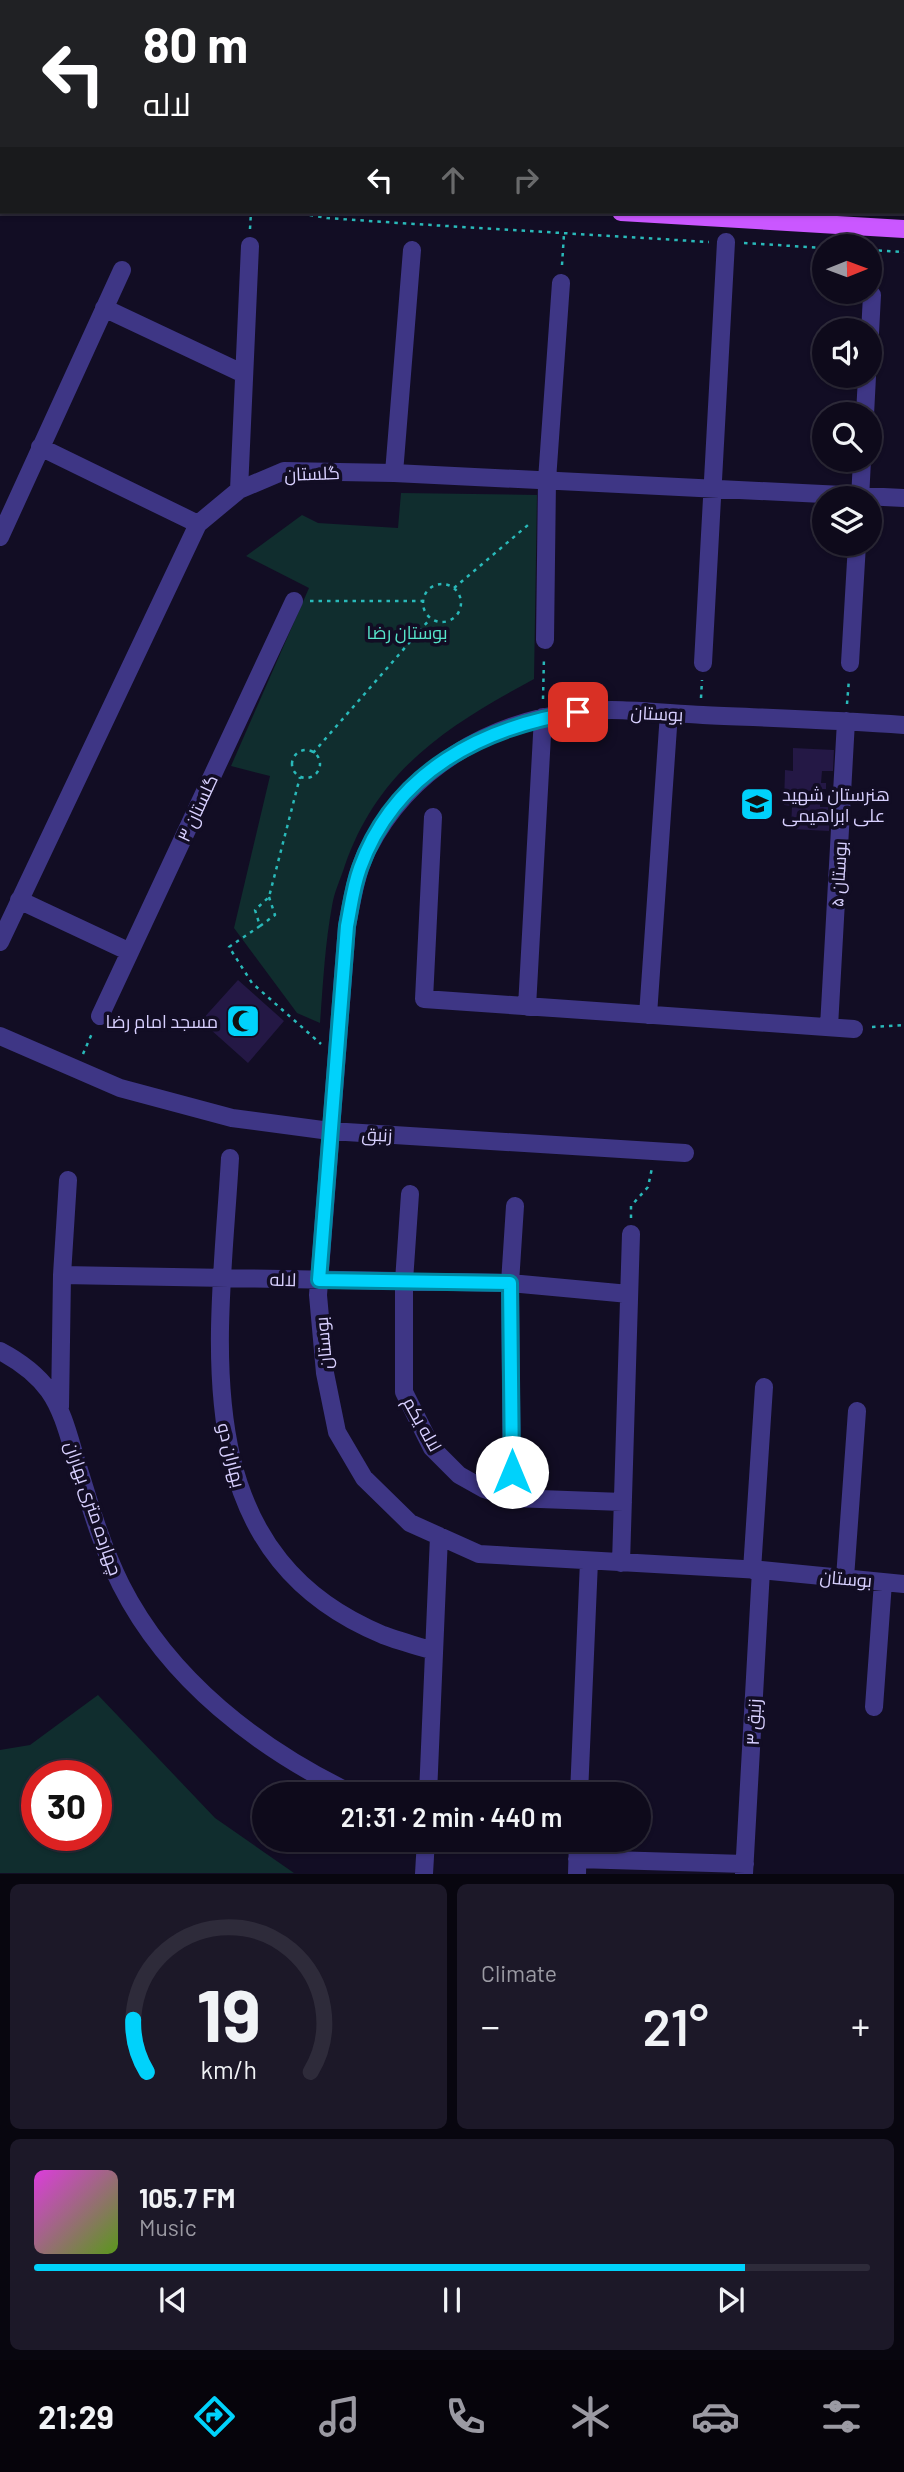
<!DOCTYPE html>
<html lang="en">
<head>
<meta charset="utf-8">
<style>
  body { margin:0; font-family:Barlow,Cairo,sans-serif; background:#1c1828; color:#f1f3f6; height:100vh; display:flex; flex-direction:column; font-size:26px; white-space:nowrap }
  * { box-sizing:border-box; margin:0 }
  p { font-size:23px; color:#9b9aa3 }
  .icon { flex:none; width:38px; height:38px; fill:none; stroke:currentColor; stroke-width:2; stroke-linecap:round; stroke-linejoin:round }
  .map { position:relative; height:1874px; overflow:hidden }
  .details { display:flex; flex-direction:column; gap:10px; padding:10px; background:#08060f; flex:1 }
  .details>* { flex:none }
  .top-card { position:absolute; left:0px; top:0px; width:905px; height:214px; box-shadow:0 2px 5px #0004,0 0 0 2px #2e2b3a; background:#202124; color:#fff; overflow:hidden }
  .needle { width:46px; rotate:89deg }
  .controls { position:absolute; left:812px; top:234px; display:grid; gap:14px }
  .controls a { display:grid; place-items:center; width:70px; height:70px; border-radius:50%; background:#0e0a1b; box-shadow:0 2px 5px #0004,0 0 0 2px #2e2b3a; font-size:35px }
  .speed { position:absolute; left:21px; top:1760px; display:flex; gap:14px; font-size:35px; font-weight:700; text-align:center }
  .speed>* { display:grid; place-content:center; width:91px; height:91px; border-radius:50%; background:#0e0a1b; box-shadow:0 2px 5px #0004,0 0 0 2px #2e2b3a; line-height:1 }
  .speed .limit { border:10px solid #d22; background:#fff; color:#111 }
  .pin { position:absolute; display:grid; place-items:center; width:60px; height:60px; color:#fff; margin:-30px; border-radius:14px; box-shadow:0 4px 10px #0006 }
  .me { position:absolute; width:77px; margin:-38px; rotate:0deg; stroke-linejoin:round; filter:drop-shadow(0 0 5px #0008) }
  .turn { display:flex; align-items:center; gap:24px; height:147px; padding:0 28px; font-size:32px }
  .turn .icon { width:91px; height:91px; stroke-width:2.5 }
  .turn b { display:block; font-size:49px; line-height:60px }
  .lanes { display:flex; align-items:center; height:66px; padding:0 28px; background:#0003; justify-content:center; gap:35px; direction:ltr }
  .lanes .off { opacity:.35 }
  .big { font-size:52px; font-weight:600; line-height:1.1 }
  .details .widget { flex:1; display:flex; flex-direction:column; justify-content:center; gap:10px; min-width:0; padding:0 24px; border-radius:10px; background:#1c1828 }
  .details .dial { align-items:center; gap:0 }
  .dial svg { height:182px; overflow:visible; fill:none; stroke:#2e2b3a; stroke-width:7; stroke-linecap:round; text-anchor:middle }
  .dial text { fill:#f1f3f6; stroke:none }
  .song { display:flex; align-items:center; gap:21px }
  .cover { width:84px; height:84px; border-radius:10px; background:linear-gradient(135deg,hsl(300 70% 55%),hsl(90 70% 35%)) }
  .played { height:7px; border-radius:4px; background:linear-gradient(90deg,#00d2fb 85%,#2e2b3a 85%) }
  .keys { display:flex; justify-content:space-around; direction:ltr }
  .heat { display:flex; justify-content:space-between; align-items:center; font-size:38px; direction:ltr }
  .details .tiles { flex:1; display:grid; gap:10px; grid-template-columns:1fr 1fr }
  .widget:last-child { grid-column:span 2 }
  .trip { position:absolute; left:252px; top:1782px; width:399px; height:70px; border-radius:35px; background:#0e0a1b; box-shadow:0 2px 5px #0004,0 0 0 2px #2e2b3a; font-weight:600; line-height:70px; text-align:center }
  .dock { display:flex; height:112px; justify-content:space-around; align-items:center; background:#06040b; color:#9b9aa3 }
  .dock .icon { width:49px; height:49px }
  .dock .active { color:#00d2fb }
  .dock b { font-size:32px; color:#f1f3f6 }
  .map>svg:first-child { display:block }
  .green { fill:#102d2e; fill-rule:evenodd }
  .building { fill:#241845 }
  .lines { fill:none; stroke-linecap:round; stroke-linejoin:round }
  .path { stroke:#29b9b9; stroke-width:2.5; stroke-dasharray:3.5 5; stroke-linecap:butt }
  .minor { stroke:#3e3685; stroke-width:18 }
  .major { stroke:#ca57ff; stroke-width:18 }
  .route-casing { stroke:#0088a3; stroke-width:18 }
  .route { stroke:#00d2fb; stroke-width:12 }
  .labels { text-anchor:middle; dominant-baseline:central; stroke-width:7; stroke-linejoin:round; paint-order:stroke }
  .street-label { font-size:18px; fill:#d8d0ff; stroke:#120d24 }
  .park-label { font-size:18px; fill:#56e4c9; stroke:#120d24 }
  .poi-label { font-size:18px; fill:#d8d0ff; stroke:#120d24; text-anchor:start }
</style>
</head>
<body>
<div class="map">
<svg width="904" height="1874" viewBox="0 0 904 1874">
  <rect width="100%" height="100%" fill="#120d24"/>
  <path class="green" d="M401,493L537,495L534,679C449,725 379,768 345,865C341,878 334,892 332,906C325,944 323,984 320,1023L297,1013L234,928L270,776L231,766L309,588L246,556L302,515L318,523L398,528Z
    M98,1695L215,1818L294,1873H0V1750L30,1745ZM37,1776H96V1836H37Z"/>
  <path class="building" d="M793,748L834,750L833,771H822L821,783H826V789H820V807H830L829,831L791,829L792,806L784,805L785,770L793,771Z
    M238,980L284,1021L248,1063L201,1021Z"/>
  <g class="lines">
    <path class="path" d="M293,212L327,218L414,224L709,242
      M250,229L251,212
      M744,243L824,248
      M870,250L904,252
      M562,265L564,234
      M423 603a19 19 0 1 1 38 0a19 19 0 1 1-38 0Z
      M454,588L528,525
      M310,601H422
      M701,698L702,680
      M543,699L544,657
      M847,704L849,679
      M292 764a14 14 0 1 1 28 0a14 14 0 1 1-28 0Z
      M313,753L430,619
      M269,897L275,915L260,926L255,910L269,897L300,777
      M260,926L229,947L252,983L321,1044
      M872,1027L904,1025
      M83,1054L93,1031
      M631,1218V1206L648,1187L652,1168"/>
    <path class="minor" d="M239,2V0
      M374,2V0
      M531,2V0
      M843,2V0
      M104,308L244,374
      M870,333L872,295
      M865,415L867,376
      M40,447L198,524
      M394,473L412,250
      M239,490L250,246
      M860,499L862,460
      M0,537L122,270
      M545,640L547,480L561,283
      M703,663L726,242
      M850,663L857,544
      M904,725C837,720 770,718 703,715C661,713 617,707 576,712C489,722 409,769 368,849C356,873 352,900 347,926L318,1295L325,1373L337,1432L364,1478L410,1523L479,1554L761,1570L904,1584
      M433,817L424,999L854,1029
      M19,900L130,952
      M0,942L198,524L239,490L284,471L394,473L904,498
      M527,1007L543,717
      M648,1015L669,713
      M100,1016L294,601
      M829,1027L846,721
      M0,1036L120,1088L232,1118L330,1131L685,1153
      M230,1158C220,1334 179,1551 383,1635C399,1641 417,1646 434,1651
      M410,1194L404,1281V1392L432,1448L459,1475L484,1489L512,1498L623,1502
      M62,1275L510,1283L629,1294
      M0,1351C19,1361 36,1373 49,1391C63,1411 69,1437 76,1460C89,1502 101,1545 121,1585C169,1680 259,1749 353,1794
      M60,1407L62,1275L68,1180
      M512,1498L510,1283L515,1206
      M621,1563L631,1234
      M752,1570L764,1387
      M845,1578L857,1411
      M874,1707L883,1582
      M428,1794L439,1536
      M579,1794L589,1561
      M577,1859L745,1864
      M424,1874L426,1839
      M577,1874L578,1839
      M744,1874L761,1570"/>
    <path class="major" d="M19,2V0
      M49,2V0
      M0,80L2,73
      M0,100L2,103
      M0,167L2,163
      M903,198H904
      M621,212L904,229"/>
  </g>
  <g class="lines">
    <g class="route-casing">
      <path id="route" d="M512,1472L510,1283L319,1280L347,926C351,906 353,887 360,868C395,771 483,727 578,712"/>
    </g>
    <use href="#route" class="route"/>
  </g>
  <defs>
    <g id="school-square" transform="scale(1.75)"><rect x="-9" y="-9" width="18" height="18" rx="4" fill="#00d2fb" stroke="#120d24"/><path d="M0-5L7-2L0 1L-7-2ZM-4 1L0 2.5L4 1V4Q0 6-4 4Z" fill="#111"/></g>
    <g id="mosque-square" transform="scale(1.75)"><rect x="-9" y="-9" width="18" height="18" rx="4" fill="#00d2fb" stroke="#120d24"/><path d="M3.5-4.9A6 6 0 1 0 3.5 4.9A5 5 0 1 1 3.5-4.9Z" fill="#111"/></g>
  </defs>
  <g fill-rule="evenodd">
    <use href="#school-square" x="757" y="804"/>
    <use href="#mosque-square" x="243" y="1021"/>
  </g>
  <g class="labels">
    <g class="street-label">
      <text transform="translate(312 473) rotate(-2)">گلستان</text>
      <text transform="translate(657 713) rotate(3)">بوستان</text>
      <text transform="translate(197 808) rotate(-65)">گلستان ۳</text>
      <text transform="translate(838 874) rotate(-87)">بوستان ۵</text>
      <text transform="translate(377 1134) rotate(3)">زنبق</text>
      <text transform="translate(283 1279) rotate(1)">لاله</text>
      <text transform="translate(323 1343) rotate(-95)">بوستان</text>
      <text transform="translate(423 1424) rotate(61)">لاله یکم</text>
      <text transform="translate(232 1455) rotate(76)">بهاران دو</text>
      <text transform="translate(94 1508) rotate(71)">چهارده متری بهاران</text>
      <text transform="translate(846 1578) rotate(5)">بوستان</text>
      <text transform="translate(753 1722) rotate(-87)">زنبق ۳</text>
    </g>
    <g class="park-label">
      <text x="407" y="632">بوستان رضا</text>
    </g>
    <g class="poi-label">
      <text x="782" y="794">هنرستان شهید<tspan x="782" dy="21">علی ابراهیمی</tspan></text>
      <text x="218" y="1021" text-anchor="end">مسجد امام رضا</text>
    </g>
  </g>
</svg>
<div class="controls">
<a><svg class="needle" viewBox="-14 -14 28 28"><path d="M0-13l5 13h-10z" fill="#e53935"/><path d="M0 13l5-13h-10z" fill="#9b9aa3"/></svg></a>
<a><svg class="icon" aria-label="sound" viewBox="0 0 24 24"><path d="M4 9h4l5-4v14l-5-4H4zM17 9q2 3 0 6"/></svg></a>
<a><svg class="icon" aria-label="search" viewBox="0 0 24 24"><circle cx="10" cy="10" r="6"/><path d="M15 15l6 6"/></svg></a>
<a><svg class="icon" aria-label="layers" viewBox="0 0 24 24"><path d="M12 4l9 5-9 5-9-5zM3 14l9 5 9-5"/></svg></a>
</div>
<div class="speed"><div class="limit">30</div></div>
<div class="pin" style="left:578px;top:712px;background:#d93025"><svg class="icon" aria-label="arrive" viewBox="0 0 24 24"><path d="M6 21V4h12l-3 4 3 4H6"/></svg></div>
<svg class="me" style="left:512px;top:1472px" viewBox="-20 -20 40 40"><circle r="19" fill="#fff"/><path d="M0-13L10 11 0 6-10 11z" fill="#00d2fb"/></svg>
<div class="trip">21:31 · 2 min · 440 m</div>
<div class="top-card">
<div class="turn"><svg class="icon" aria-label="left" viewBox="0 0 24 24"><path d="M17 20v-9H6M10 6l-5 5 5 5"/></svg><div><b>80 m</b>لاله</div></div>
<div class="lanes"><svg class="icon" aria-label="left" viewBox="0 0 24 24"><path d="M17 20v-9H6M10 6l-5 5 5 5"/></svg><svg class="icon off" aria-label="ahead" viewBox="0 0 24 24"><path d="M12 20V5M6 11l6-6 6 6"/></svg><svg class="icon off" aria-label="right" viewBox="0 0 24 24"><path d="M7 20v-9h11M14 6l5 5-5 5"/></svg></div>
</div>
</div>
<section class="details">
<div class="tiles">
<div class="widget dial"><svg viewBox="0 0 100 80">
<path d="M14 69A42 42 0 1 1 86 69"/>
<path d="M14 69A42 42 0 0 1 8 46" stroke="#00d2fb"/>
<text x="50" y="56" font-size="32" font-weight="700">19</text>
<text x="50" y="72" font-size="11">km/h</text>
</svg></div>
<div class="widget"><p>Climate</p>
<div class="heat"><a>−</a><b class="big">21°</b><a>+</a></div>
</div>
<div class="widget">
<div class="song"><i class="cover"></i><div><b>105.7 FM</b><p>Music</p></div></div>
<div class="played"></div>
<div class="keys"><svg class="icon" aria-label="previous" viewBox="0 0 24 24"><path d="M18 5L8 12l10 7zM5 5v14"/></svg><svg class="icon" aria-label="pause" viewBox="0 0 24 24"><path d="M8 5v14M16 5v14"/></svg><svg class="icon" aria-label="next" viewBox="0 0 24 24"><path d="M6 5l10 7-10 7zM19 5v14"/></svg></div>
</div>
</div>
</section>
<nav class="dock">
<b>21:29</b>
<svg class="icon active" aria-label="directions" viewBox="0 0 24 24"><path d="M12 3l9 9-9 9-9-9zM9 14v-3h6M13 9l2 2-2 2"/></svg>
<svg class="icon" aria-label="music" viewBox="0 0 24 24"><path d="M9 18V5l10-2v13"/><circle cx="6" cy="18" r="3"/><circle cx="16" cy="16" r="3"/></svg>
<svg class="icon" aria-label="phone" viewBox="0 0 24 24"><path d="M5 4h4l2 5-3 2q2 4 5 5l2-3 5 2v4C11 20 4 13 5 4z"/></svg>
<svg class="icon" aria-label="climate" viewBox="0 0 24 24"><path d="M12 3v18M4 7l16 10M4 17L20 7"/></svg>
<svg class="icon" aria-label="car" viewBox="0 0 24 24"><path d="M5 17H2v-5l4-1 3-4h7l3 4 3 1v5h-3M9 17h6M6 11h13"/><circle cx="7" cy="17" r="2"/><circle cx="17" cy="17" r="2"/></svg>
<svg class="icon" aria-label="filters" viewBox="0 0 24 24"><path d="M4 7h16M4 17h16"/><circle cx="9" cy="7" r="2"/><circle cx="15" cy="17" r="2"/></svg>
</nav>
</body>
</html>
